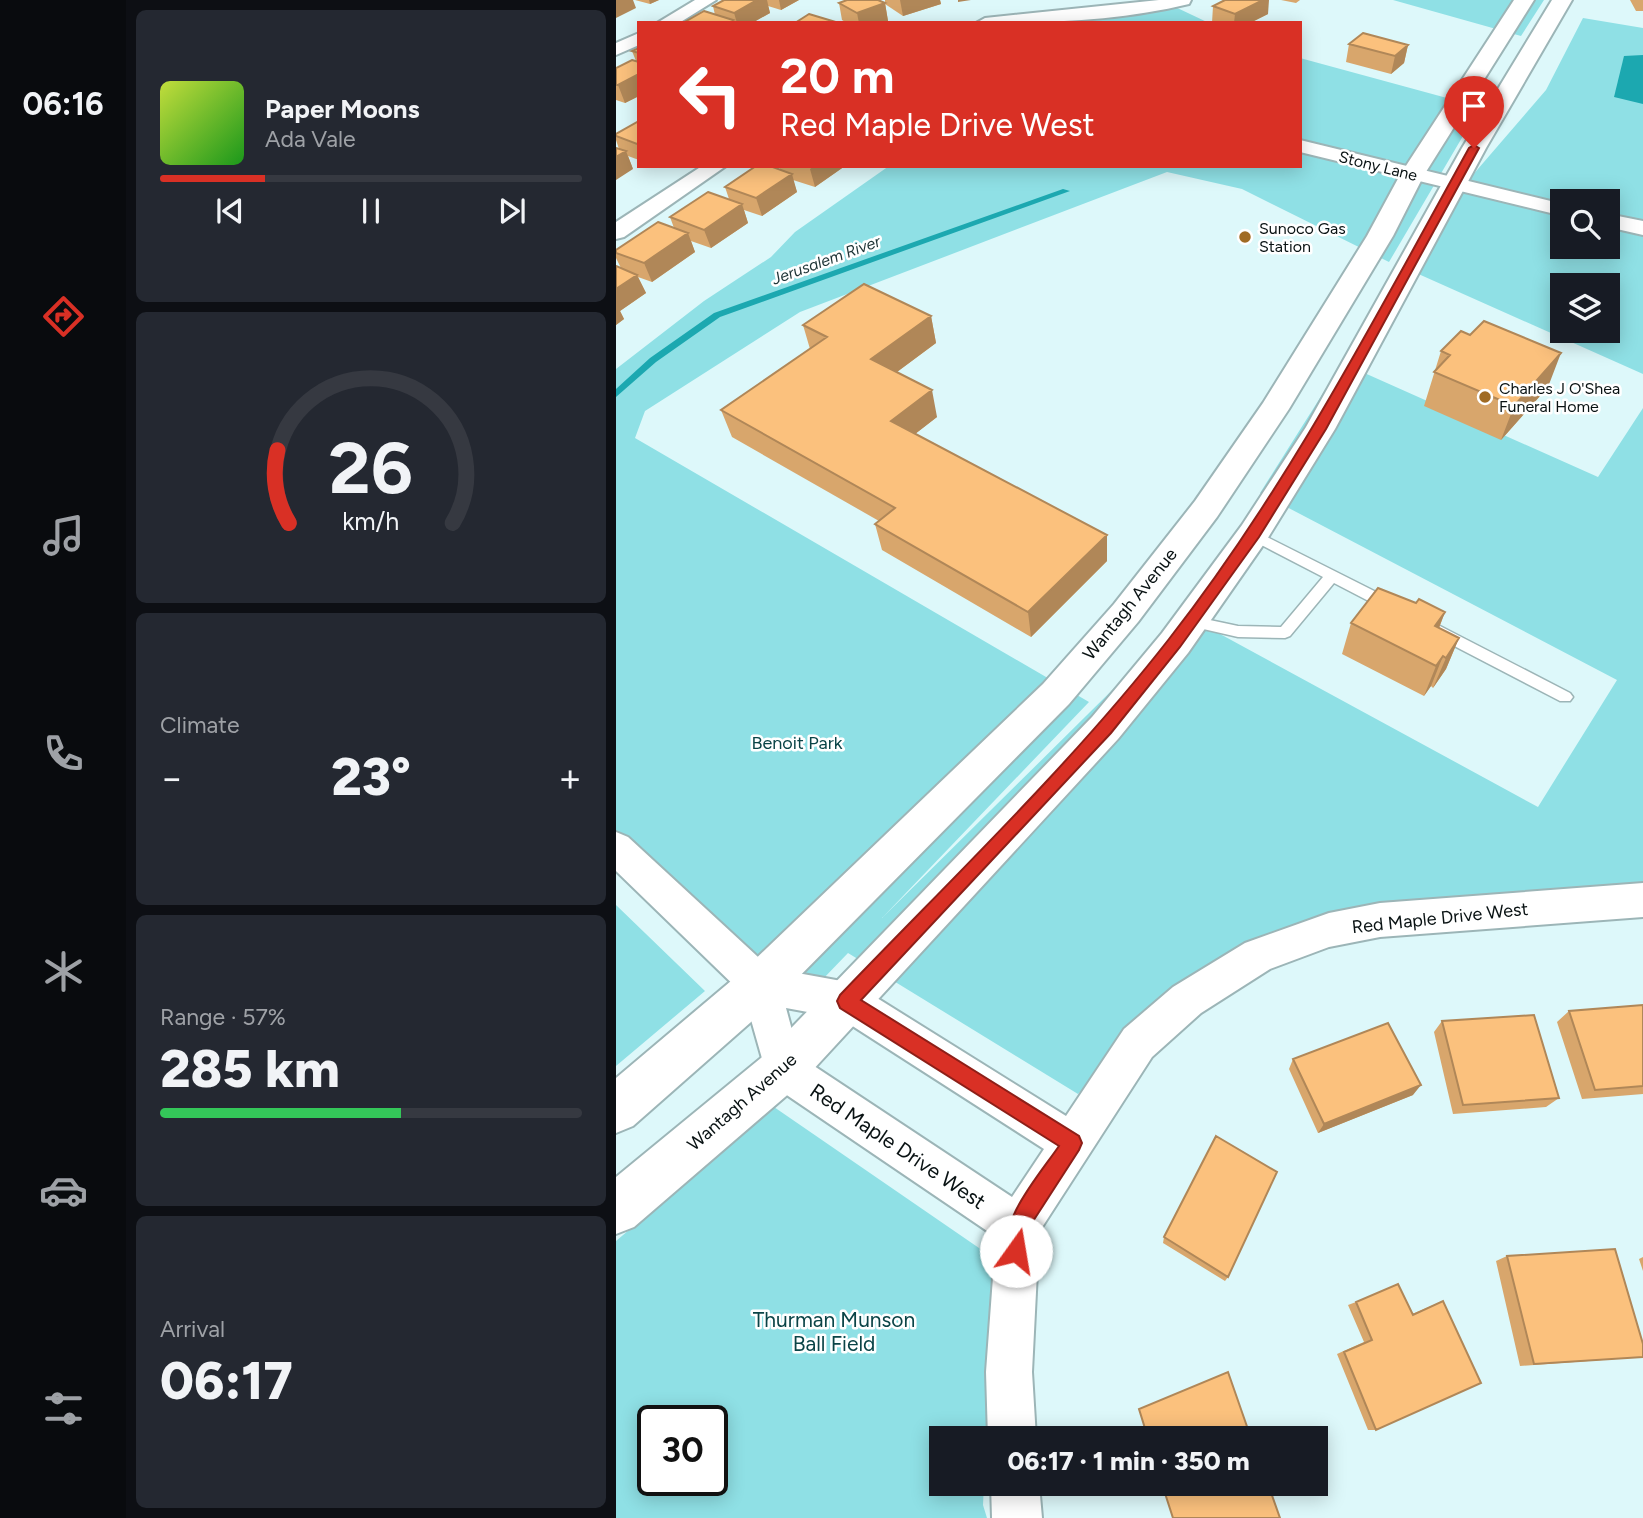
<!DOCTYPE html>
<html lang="en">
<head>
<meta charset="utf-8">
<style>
  body { margin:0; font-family:Figtree,sans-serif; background:#242831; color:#f1f3f6; height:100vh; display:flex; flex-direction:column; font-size:26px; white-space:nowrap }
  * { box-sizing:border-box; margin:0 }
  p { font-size:23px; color:#9ea1a6 }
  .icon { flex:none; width:38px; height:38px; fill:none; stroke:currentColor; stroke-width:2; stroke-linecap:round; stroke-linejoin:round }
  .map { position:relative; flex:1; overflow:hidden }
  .panel { display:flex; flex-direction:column; gap:10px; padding:10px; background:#0d0f14; width:490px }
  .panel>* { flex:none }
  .guide { position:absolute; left:21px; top:21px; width:665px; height:147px; border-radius:0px; box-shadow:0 4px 18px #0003; background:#d93025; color:#fff; overflow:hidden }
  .buttons { position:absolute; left:934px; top:189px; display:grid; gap:14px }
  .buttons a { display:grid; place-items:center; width:70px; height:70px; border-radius:0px; background:#171b24; box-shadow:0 4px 18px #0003; font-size:35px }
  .speed { position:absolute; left:21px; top:1405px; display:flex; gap:14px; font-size:35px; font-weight:700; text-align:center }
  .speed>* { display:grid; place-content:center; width:91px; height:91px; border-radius:50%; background:#171b24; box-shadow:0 4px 18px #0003; line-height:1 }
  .speed .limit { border:4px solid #111; border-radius:10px; background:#fff; color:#111 }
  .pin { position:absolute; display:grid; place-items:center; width:60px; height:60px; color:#fff; margin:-72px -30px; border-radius:50% 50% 50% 0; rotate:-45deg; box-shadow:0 0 7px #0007 }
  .pin .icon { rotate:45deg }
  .me { position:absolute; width:77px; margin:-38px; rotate:13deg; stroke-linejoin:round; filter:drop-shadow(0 0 5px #0008) }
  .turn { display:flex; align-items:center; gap:24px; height:147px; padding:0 28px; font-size:32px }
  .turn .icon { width:91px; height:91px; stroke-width:2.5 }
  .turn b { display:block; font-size:49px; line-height:60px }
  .big { font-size:52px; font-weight:800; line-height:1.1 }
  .panel .tile { flex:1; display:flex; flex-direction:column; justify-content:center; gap:10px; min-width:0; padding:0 24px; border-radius:10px; background:#242831 }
  .panel .dial { align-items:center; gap:0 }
  .dial svg { height:182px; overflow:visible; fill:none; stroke:#363941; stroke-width:7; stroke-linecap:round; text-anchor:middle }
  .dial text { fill:#f1f3f6; stroke:none }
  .song { display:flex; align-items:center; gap:21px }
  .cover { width:84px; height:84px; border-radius:10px; background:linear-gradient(135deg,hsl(70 70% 55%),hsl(120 70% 35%)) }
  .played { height:7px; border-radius:4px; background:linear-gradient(90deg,#d93025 25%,#363941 25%) }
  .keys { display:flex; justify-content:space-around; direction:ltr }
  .heat { display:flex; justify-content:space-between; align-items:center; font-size:38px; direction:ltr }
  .charge { height:10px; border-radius:5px; background:linear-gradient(90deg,#34c759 57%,#363941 0) }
  .trip { position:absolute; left:313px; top:1426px; width:399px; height:70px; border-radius:0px; background:#171b24; box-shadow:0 4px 18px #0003; font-weight:800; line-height:70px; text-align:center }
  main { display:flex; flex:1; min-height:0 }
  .dock { display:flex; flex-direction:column; width:126px; justify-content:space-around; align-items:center; background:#090b0e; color:#9ea1a6 }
  .dock .icon { width:49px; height:49px }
  .dock .selected { color:#d93025 }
  .dock b { font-size:32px; color:#f1f3f6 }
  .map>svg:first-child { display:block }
  .green { fill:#8fe0e5; fill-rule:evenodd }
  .water { fill:#1ca8b0 }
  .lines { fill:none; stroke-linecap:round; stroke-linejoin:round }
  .stream { fill:#1ca8b0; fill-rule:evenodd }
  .lane-casing { stroke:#9cb5b7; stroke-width:3 }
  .street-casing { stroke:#9cb5b7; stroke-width:4 }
  .secondary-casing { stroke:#9cb5b7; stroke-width:4 }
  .lane { fill:#fff; fill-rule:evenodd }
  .street { fill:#fff; fill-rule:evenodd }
  .secondary { fill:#fff; fill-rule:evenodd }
  .wall { fill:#d8a66c }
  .shaded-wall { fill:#b08758 }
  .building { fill:#fbc17d; stroke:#b08758; stroke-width:2 }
  .route { fill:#d93025; stroke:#8d1f18; stroke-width:2 }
  .poi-dot { fill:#a06b24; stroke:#fff; stroke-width:2.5 }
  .labels { text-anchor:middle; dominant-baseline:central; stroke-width:5; stroke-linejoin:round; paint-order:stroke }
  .far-street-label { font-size:16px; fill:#091213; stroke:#fff }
  .far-poi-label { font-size:16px; fill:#091213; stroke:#fff; text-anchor:start }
  .far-water-label { font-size:16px; font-style:italic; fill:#1e3436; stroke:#fff }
  .street-label { font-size:18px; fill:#091213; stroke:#fff }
  .park-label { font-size:18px; fill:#0a4447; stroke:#fff }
  .near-street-label { font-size:21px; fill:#091213; stroke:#fff }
  .near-park-label { font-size:21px; fill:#0a4447; stroke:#fff }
</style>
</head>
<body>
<main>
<nav class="dock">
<b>06:16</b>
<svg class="icon selected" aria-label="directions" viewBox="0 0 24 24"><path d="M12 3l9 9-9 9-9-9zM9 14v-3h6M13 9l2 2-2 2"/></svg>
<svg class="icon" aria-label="music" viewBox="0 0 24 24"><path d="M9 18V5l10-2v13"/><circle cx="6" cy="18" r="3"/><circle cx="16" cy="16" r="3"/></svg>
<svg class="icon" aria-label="phone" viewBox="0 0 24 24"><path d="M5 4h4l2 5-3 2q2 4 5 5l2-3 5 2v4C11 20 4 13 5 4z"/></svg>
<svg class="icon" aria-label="climate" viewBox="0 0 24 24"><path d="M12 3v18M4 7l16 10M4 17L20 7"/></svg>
<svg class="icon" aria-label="car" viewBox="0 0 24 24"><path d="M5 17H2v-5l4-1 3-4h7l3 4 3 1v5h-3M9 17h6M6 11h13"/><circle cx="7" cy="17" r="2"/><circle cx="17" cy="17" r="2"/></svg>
<svg class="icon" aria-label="filters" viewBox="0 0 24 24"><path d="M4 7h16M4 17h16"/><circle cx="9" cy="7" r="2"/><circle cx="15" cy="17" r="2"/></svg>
</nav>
<section class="panel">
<div class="tile">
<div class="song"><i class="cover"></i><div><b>Paper Moons</b><p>Ada Vale</p></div></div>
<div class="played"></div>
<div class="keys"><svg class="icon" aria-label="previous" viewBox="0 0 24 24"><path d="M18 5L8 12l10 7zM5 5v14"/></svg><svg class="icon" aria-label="pause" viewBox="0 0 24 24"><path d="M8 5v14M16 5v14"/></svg><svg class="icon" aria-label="next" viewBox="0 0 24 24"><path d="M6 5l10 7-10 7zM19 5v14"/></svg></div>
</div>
<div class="tile dial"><svg viewBox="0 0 100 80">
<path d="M14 69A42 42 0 1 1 86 69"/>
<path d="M14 69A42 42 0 0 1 9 37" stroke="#d93025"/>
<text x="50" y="56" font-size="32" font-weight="700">26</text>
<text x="50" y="72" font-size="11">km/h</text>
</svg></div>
<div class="tile"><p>Climate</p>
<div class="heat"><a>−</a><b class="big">23°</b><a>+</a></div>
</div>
<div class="tile"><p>Range · 57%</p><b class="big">285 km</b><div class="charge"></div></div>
<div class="tile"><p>Arrival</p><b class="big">06:17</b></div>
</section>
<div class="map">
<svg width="1027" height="1518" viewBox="0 0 1027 1518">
  <rect width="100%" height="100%" fill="#ddf8fa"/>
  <path class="green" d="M777,0H928L905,36Z
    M555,5L593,23H391Z
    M967,18L1027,28V374L780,264L930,90ZM947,201H992V247H947ZM947,285H992V331H947Z
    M684,58L864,107L773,262L626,189L551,172L184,312L29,411L19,438L473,702L266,918L571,616L922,807L1001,680L644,493L726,363L982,477L1027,408V883L761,912L566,989L462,1094L232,953L179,1008L0,841V369L88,301L155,257L179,232L273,166H684Z
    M0,905L89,991L0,1066Z
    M158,1107L379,1259L370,1438H326V1484H368L367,1505L371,1518H0V1241ZM37,1421H96V1480H37Z"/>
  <path class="water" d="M1027,55V104L998,97L1008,56Z"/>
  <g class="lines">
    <path class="stream" d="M447,189L454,191L104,317L40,362L0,397V389L34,358L98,313Z"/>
    <g class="lane-casing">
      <path id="lane" d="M637,530L778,601L780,605L773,610L768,609L718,583L674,636L669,638L622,637L570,625L568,621L570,617L575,616L622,626L665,627L707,577L632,538L630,535L632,532Z
        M824,626L954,693L957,697L954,701H944L819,636L817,632L819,628Z"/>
    </g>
    <g class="street-casing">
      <path id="street" d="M79,0H100L63,23H41Z
        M543,0H575L573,4C504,21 431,23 360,23L369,18Z
        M23,33V45L0,55V43Z
        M684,140L947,204V216L684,152Z
        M86,166H110L8,237L0,239V222Z
        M992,214L1027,221V235L992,227Z
        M0,832L12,837L154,968L231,982L245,988L450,1116L508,1029L557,987L629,943L713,913L764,903L1027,883V917L764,937L713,947L654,969L585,1013L536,1057L423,1232L416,1372L420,1438H372L370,1372L380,1237L153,1083L128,995L0,871ZM170,1008L224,1018L428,1149L396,1197L183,1056Z
        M375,1484H423L426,1518H376Z"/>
    </g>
    <g class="secondary-casing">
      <path id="secondary" d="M898,0H918L808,175L777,236L673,409L601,517L522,622L453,704L160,1000L17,1126L0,1133V1078L128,970L427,684L498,604L579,501L647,403L751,236L784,175Z
        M936,0H956L870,148L719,429L650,541L572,653L502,739L183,1085L18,1227L0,1234V1177L151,1053L476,717L546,633L626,525L690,427L846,148Z"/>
    </g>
    <use href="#lane" class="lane"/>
    <use href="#street" class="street"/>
    <use href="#secondary" class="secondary"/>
  </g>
  <path class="wall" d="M19,0H43L34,4Z
    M108,0H183L165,10L152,6L154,13L136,23H67L99,15L97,6Z
    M269,0H324L325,4L287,16L269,4Z
    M665,0H684L680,3Z
    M1014,0H1027V11H1020Z
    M223,3H269L272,21L267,23H231L226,20Z
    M597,6L652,14L634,23H596Z
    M733,44L792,45L788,63L775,74L730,62Z
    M23,48V96L9,103L0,100V68L20,61L16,51Z
    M23,121V160L12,156L17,169L3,149L0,140V134Z
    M163,166H229L199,187L177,180L181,192L146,216L128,210L132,223L95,248L75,241L79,252L36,282L22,277L30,293L4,311L8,319L0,325L5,268L0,258V250L58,228L54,217L113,199L109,187L164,170Z
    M315,316L320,343L281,372L321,417L299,434L491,561L415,637L266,550L259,524L263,521L116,437L105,410L194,349L187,325Z
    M825,351L932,387L885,440L808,406Z
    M800,603L829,612L823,628L843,638L830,669L817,688L815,686L808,696L726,654L735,623Z
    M1027,1005V1094L966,1099L941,1022L953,1011Z
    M826,1021L943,1098L930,1107L837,1114L818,1032Z
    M677,1059L797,1095L702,1133L673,1069Z
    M548,1237L612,1277L609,1281L547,1243Z
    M891,1256L1027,1357L904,1366L880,1261Z
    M1027,1257V1271L1023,1259Z
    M827,1301L760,1430H752L721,1354L748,1342L732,1305L740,1302L796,1314Z"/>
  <path class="shaded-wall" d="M0,0H17L20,8L0,18Z
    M33,0H43L34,4Z
    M141,0H151L154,13L136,23H121L118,13Z
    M163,0H183L165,10Z
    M284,0H324L325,4L287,16Z
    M342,0H355L342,2Z
    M647,0H653L652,14L634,23H618L619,14Z
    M269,3L272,21L267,23H243L241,13Z
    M792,45L788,63L775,74L779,56Z
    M23,74V96L9,103L2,85Z
    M10,151L17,169L0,180V157Z
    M198,166H229L199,187L194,169Z
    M176,174L181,192L146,216L140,198Z
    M126,204L132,223L95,248L88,230Z
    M72,233L79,252L36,282L28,263Z
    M21,275L30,293L4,311L8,319L0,325V289Z
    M315,316L320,343L262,386L255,359Z
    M945,353L932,387L885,440L898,406Z
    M316,390L321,417L281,448L275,421Z
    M491,535V561L415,637L412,612Z
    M829,612L817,643L819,626Z
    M843,638L830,669L817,688L830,658Z
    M827,656L815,686L808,696L820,666Z
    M805,1085L797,1095L702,1133L708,1124Z"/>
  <path class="building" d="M108,0H141L118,13L97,6Z
    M231,0H262L269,3L241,13L223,3Z
    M609,0H647L619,14L597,6Z
    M88,11L117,20L111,23H67Z
    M193,14L223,23H179Z
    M747,33L792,45L779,56L733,44Z
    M23,48V53L16,51Z
    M16,60L23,62V74L2,85H0V68Z
    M23,121V143L21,144L0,136V134Z
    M0,148L10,151L0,157Z
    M140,166H154L176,174L140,198L109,187Z
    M92,192L126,204L88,230L54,217Z
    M42,222L72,233L28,263L0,253V250Z
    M0,266L21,275L0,289Z
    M248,284L315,316L255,359L316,390L275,421L491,535L412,612L259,524L279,508L105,410L211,337L187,325Z
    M868,321L945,353L898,406L818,372L834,355L825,351L845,331L854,335Z
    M762,588L800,603L803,599L829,612L819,626L843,638L830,658L827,656L820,666L735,623Z
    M1027,1005V1086L979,1090L953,1011Z
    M918,1015L943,1098L847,1105L826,1021Z
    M772,1023L805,1085L708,1124L677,1059Z
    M600,1136L661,1172L612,1277L548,1237Z
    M999,1249L1027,1344V1357L918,1364L891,1256Z
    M782,1284L797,1315L827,1301L865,1383L760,1430L728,1352L756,1340L740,1302Z
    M612,1372L635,1438H532L523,1409Z
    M546,1484H652L664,1518H557Z"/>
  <path class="route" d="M858,145L863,148L710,429L643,537L564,647L495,733L245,1000L463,1136L466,1143L463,1150L412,1229L408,1258L400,1261L393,1258C379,1224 424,1174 443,1146L224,1008L221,1001L224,995C335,879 454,766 553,639C672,487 760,316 853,148Z"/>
  <g class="poi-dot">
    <circle cx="629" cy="237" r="7"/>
    <circle cx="869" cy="397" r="7"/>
  </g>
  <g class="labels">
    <g class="far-street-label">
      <text transform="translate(762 166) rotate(14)">Stony Lane</text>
    </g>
    <g class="far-poi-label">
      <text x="643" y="228">Sunoco Gas<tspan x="643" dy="18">Station</tspan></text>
      <text x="883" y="388">Charles J O'Shea<tspan x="883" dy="18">Funeral Home</tspan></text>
    </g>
    <g class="far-water-label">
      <text transform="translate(210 260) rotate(-20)">Jerusalem River</text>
    </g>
    <g class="street-label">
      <text transform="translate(514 604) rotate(-51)">Wantagh Avenue</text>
      <text transform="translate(824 918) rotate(-6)">Red Maple Drive West</text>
      <text transform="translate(126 1102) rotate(-41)">Wantagh Avenue</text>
    </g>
    <g class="park-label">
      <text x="181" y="743">Benoit Park</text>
    </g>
    <g class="near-street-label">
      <text transform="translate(282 1146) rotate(34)">Red Maple Drive West</text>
    </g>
    <g class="near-park-label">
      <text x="218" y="1319">Thurman Munson<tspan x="218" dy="24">Ball Field</tspan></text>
    </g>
  </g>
</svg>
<div class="buttons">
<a><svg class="icon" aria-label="search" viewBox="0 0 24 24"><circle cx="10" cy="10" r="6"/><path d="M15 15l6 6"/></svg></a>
<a><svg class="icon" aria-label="layers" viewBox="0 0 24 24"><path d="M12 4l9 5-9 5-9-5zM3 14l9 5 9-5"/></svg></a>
</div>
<div class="speed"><div class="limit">30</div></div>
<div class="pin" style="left:858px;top:148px;background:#d93025"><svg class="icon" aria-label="arrive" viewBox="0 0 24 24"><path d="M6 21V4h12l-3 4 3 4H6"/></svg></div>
<svg class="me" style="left:400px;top:1251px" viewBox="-20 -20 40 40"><circle r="19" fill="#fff"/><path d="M0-13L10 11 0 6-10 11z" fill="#d93025"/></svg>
<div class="trip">06:17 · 1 min · 350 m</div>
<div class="guide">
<div class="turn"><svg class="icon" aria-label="left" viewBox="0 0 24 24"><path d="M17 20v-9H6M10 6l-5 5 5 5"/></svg><div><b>20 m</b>Red Maple Drive West</div></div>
</div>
</div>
</main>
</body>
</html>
